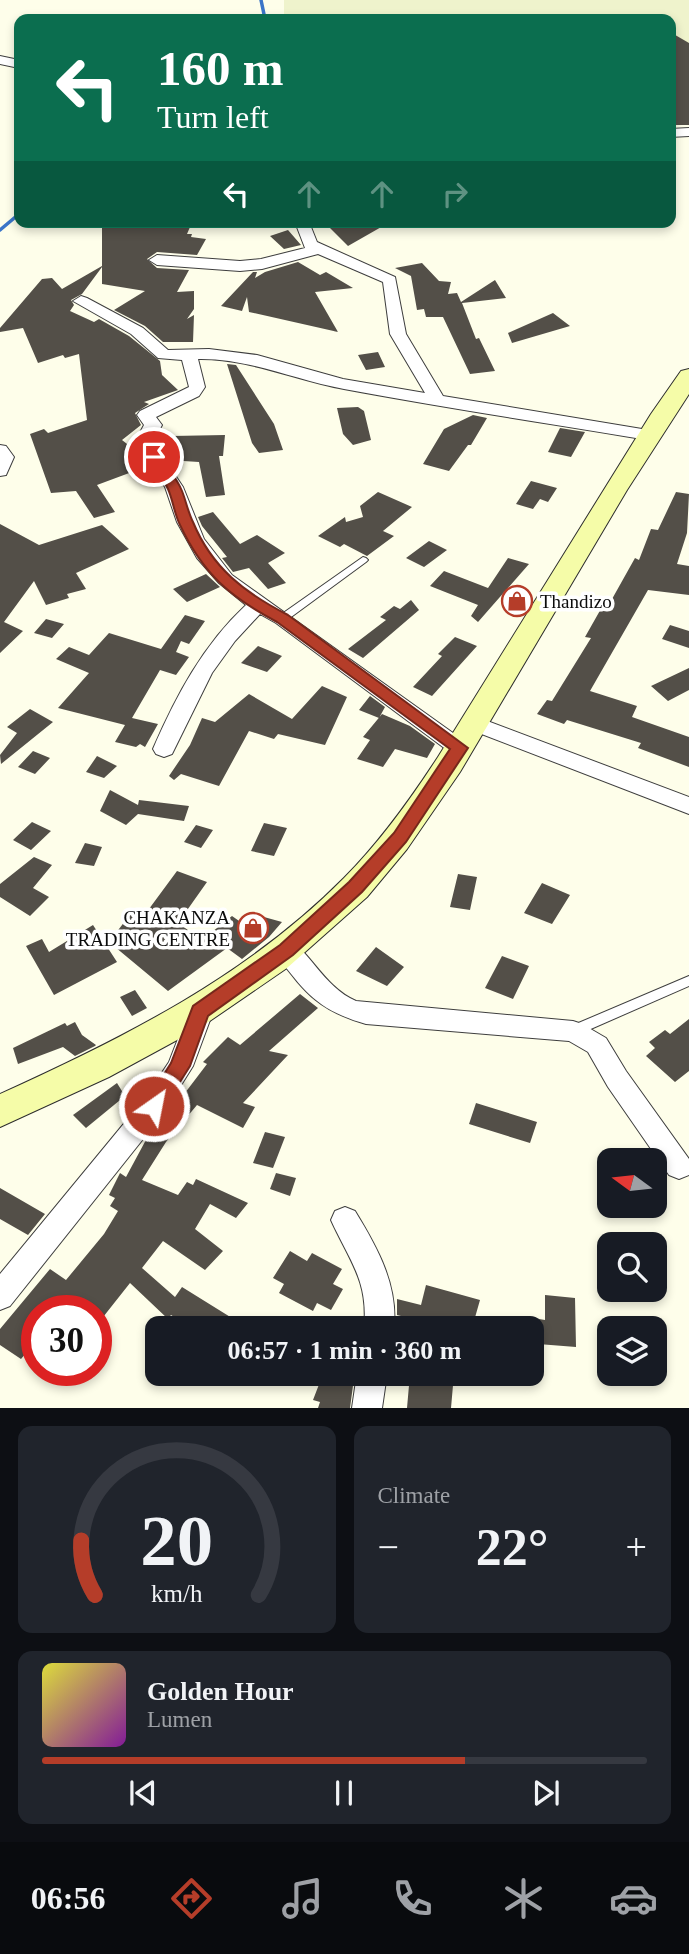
<!DOCTYPE html>
<html lang="en">
<head>
<meta charset="utf-8">
<style>
  body { margin:0; font-family:Georgia,serif; background:#20242c; color:#f1f3f6; height:100vh; display:flex; flex-direction:column; font-size:26px; white-space:nowrap }
  * { box-sizing:border-box; margin:0 }
  p { font-size:23px; color:#9ea1a6 }
  .icon { flex:none; width:38px; height:38px; fill:none; stroke:currentColor; stroke-width:2; stroke-linecap:round; stroke-linejoin:round }
  .map { position:relative; height:1408px; overflow:hidden }
  .sheet { display:flex; flex-direction:column; gap:18px; padding:18px; background:#0d0f14; flex:1 }
  .sheet>* { flex:none }
  .hud { position:absolute; left:14px; top:14px; width:662px; height:214px; border-radius:14px; box-shadow:0 4px 10px #0003; background:#0b6e4f; color:#fff; overflow:hidden }
  .needle { width:46px; rotate:285deg }
  .fabs { position:absolute; left:597px; top:1148px; display:grid; gap:14px }
  .fabs a { display:grid; place-items:center; width:70px; height:70px; border-radius:14px; background:#171b24; box-shadow:0 4px 10px #0003; font-size:35px }
  .speed { position:absolute; left:21px; top:1295px; display:flex; gap:14px; font-size:35px; font-weight:700; text-align:center }
  .speed>* { display:grid; place-content:center; width:91px; height:91px; border-radius:50%; background:#171b24; box-shadow:0 4px 10px #0003; line-height:1 }
  .speed .limit { border:10px solid #d22; background:#fff; color:#111 }
  .pin { position:absolute; display:grid; place-items:center; width:60px; height:60px; color:#fff; margin:-30px; border:4px solid #fff; border-radius:50%; box-shadow:0 2px 7px #0007 }
  .me { position:absolute; width:77px; margin:-38px; rotate:33deg; stroke-linejoin:round; filter:drop-shadow(0 0 5px #0008) }
  .turn { display:flex; align-items:center; gap:24px; height:147px; padding:0 28px; font-size:32px }
  .turn .icon { width:91px; height:91px; stroke-width:2.5 }
  .turn b { display:block; font-size:49px; line-height:60px }
  .lanes { display:flex; align-items:center; height:66px; padding:0 28px; background:#0003; justify-content:center; gap:35px; direction:ltr }
  .lanes .off { opacity:.35 }
  .big { font-size:52px; font-weight:700; line-height:1.1 }
  .sheet .widget { flex:1; display:flex; flex-direction:column; justify-content:center; gap:10px; min-width:0; padding:0 24px; border-radius:14px; background:#20242c }
  .sheet .dial { align-items:center; gap:0 }
  .dial svg { height:182px; overflow:visible; fill:none; stroke:#363941; stroke-width:7; stroke-linecap:round; text-anchor:middle }
  .dial text { fill:#f1f3f6; stroke:none }
  .song { display:flex; align-items:center; gap:21px }
  .cover { width:84px; height:84px; border-radius:10px; background:linear-gradient(135deg,hsl(60 70% 55%),hsl(290 70% 35%)) }
  .played { height:7px; border-radius:4px; background:linear-gradient(90deg,#b53d29 70%,#363941 70%) }
  .keys { display:flex; justify-content:space-around; direction:ltr }
  .heat { display:flex; justify-content:space-between; align-items:center; font-size:38px; direction:ltr }
  .sheet .tiles { flex:1; display:grid; gap:18px; grid-template-columns:1fr 1fr }
  .widget:last-child { grid-column:span 2 }
  .trip { position:absolute; left:145px; top:1316px; width:399px; height:70px; border-radius:14px; background:#171b24; box-shadow:0 4px 10px #0003; font-weight:700; line-height:70px; text-align:center }
  .tab-bar { display:flex; height:112px; justify-content:space-around; align-items:center; background:#090b0e; color:#9ea1a6 }
  .tab-bar .icon { width:49px; height:49px }
  .tab-bar .active { color:#b53d29 }
  .tab-bar b { font-size:32px; color:#f1f3f6 }
  .map>svg:first-child { display:block }
  .farmland { fill:#eff3cc }
  .lines { fill:none; stroke-linecap:round; stroke-linejoin:round }
  .stream { stroke:#3b75c8; stroke-width:3.5 }
  .building { fill:#534f48 }
  .lane-casing { stroke:#3e3e3e; stroke-width:2 }
  .street-casing { stroke:#3e3e3e; stroke-width:2 }
  .secondary-casing { stroke:#2d2d2d; stroke-width:2 }
  .lane { fill:#fff; fill-rule:evenodd }
  .street { fill:#fff; fill-rule:evenodd }
  .secondary { fill:#f5fca8; fill-rule:evenodd }
  .route { fill:#b53d29; stroke:#76281b; stroke-width:2 }
  .labels { text-anchor:middle; dominant-baseline:central; stroke-width:7; stroke-linejoin:round; paint-order:stroke }
  .poi-label { font-size:19px; fill:#0b0b0b; stroke:#fff; text-anchor:start }
</style>
</head>
<body>
<div class="map">
<svg width="689" height="1408" viewBox="0 0 689 1408">
  <rect width="100%" height="100%" fill="#fefeea"/>
  <path class="farmland" d="M284,0H689V69H670V19H284Z"/>
  <g class="lines">
    <path class="stream" d="M261,0L265,19
      M0,230L19,214"/>
  </g>
  <path class="building" d="M670,32L689,43V125H670Z
    M102,222H178L176,226L190,227L187,234H192L191,237L206,239L197,255L157,252L147,259L157,268L189,270L177,292L194,291V309L187,319L194,315L193,342H163L145,326L114,310L145,291L102,284V267L82,294L71,300L74,305L70,311L94,322L99,319L129,336L160,361L162,375L178,390L144,402L149,404L135,413L141,425L122,440L141,455L148,466L97,485L115,512L94,518L76,491L51,493L30,434L44,429L48,433L87,420L79,354L65,358L63,355L38,363L23,328L0,332V328L42,279L52,278L62,289L102,266Z
    M324,222H390L348,246Z
    M288,230L301,245L284,249L270,236Z
    M298,262L320,275L326,272L353,288L315,292L338,332L249,312L247,297L242,311L221,306L253,272H257L255,278L265,272Z
    M422,263L439,281L451,282L448,294L457,293L461,302L495,280L506,298L462,303L476,339L479,338L495,371L470,374L443,317H426L424,309L417,310L411,276L395,268Z
    M553,313L570,326L512,343L508,333Z
    M378,352L385,367L366,370L358,355Z
    M227,364L236,365L274,424L283,450L259,453L252,443Z
    M358,407L364,411L371,440L353,445L343,434L337,408Z
    M473,415L487,418L471,445H468L449,471L423,464L444,429Z
    M560,428L585,432L571,457L548,452Z
    M225,435L223,456H219L225,495L206,497L199,462L168,460L165,456L172,436Z
    M531,481L557,488L548,502L540,499L533,509L516,504Z
    M378,492L412,507L383,531L394,536L367,556L344,544L340,547L318,536L345,517L346,522L363,517L360,506Z
    M676,492L689,494L687,533L677,564L689,566V595L648,590L590,691L637,706L632,717L689,737V767L638,748L641,743L567,720L564,724L537,714L547,700L552,701L591,638L585,637L602,607L607,608L635,558L639,560L651,529L658,530Z
    M213,512L240,544L257,535L285,553L268,563L286,583L268,589L249,568L233,572L222,558L227,557L202,526L198,517Z
    M0,524L39,545L102,525L129,549L76,573L86,589L67,594L69,598L46,605L34,581L4,622L23,631L0,653Z
    M429,541L447,550L424,567L406,558Z
    M508,558L529,564L478,622L471,616L478,605L430,586L444,571L488,588Z
    M206,574L220,587L187,602L173,589Z
    M411,600L419,610L363,658L348,649L386,620L380,617L394,606L400,609Z
    M185,615L205,621L189,644L181,641L176,652L189,657L176,675L160,670L132,718L158,724L145,747L140,744L136,747L115,742L125,725L58,708L89,673L56,659L69,647L89,655L109,633L161,649Z
    M46,619L64,624L52,638L34,633Z
    M670,625L689,631V648L662,639Z
    M455,637L477,646L432,696L413,687L442,656L438,654Z
    M258,646L282,656L267,672L241,663Z
    M689,668V690L668,701L651,686Z
    M322,686L347,697L325,745L278,734L274,739L249,731L219,786L181,774L174,780L169,776L190,745L202,718L215,722L249,694L292,719Z
    M370,696L385,707L379,718L359,710Z
    M30,709L53,722L1,764L0,755L17,733L7,727Z
    M382,714L410,726L435,744L427,758L395,749L383,767L357,759L370,740L363,737Z
    M33,751L50,758L35,774L18,767Z
    M97,756L117,766L104,778L86,772Z
    M110,790L138,805L139,800L189,806L184,821L138,814L126,825L100,811Z
    M32,822L51,831L31,850L13,840Z
    M264,823L287,828L274,856L251,851Z
    M196,825L213,830L201,848L184,842Z
    M85,843L102,847L94,866L75,863Z
    M34,857L52,865L33,888L49,897L30,916L0,897V884Z
    M177,871L207,882L178,923L202,940L232,916L242,923L253,914L282,922L269,937L242,959L227,948L168,991L109,942L135,908L146,913Z
    M458,874L477,877L470,910L450,907Z
    M542,883L570,895L552,924L524,913Z
    M93,925L117,962L54,995L26,946L42,939L49,952Z
    M376,947L404,967L387,986L356,971Z
    M502,956L529,966L513,999L485,988Z
    M135,990L147,1008L132,1016L120,997Z
    M300,994L318,1008L269,1051L288,1055L243,1103L255,1107L243,1128L197,1105L166,1142L142,1180L178,1195L187,1182L193,1185L196,1179L248,1203L236,1218L210,1204L195,1229L223,1251L205,1270L163,1241L142,1268L175,1297L182,1287L248,1328H192L171,1315L168,1319L130,1283L96,1326V1311H37V1340L21,1359L0,1345V1329L50,1269L66,1280L104,1234L118,1211L110,1206L115,1198L109,1195L120,1173L126,1177L147,1138L150,1139L207,1064L203,1062L228,1037L240,1045Z
    M689,1019V1071L675,1082L646,1056L655,1048L649,1042L665,1030L670,1034Z
    M75,1022L82,1035L96,1045L95,1046L75,1056L63,1047L18,1064L13,1048L65,1023L67,1026Z
    M117,1083L125,1096L86,1128L73,1115Z
    M476,1103L537,1122L530,1143L469,1124Z
    M265,1132L285,1137L273,1168L253,1163Z
    M276,1173L296,1178L290,1196L270,1189Z
    M0,1188L45,1214L28,1235L0,1219Z
    M290,1251L307,1261L312,1253L342,1269L333,1284L343,1289L331,1310L317,1303L313,1311L279,1293L284,1284L273,1278Z
    M426,1285L480,1300L472,1328H426L415,1325L417,1320L397,1315V1299L421,1305Z
    M545,1295L575,1298L576,1347L538,1344L539,1319L545,1320Z
    M323,1374H343L354,1378L350,1408H318L320,1402L313,1400Z
    M410,1374H454L451,1408H407Z"/>
  <g class="lines">
    <g class="lane-casing">
      <path id="lane" d="M363,557L366,558L368,560L366,562L287,620H279L278,618L279,616Z
        M689,976V986L577,1035L573,1036L569,1035L567,1031L569,1027Z"/>
    </g>
    <g class="street-casing">
      <path id="street" d="M0,56L19,60V68L0,64Z
        M689,128V136L670,137V129Z
        M295,222H309L317,242L395,277L406,334L443,396L648,430L657,435L648,440C546,423 445,408 344,389C294,380 249,358 198,359L205,387L199,396L156,417L162,425L153,442L183,487L204,539L232,575L467,743L470,748L467,753L459,756L451,753L276,623L260,614L235,641L212,673L172,754L164,757L156,754L153,749C176,696 203,645 246,605L219,583L197,558L177,522L165,487L135,442L144,425L137,415L140,411L189,387L182,360L158,358L131,334L73,301L81,296L87,298L143,328L168,350L209,349L257,355L343,379L425,393L390,334L383,282L318,254L262,269L240,271L157,265L149,260L157,255L240,261L261,259L305,248Z
        M0,445L6,446L14,457L6,475L0,476Z
        M474,716L689,797V814L466,728L463,723L466,718Z
        M287,940C308,947 323,987 356,1001L573,1021L582,1024L606,1038L626,1071L689,1159V1175L679,1179L669,1175L608,1087L588,1052L569,1041L366,1024C320,1011 306,994 278,957L275,950L278,943Z
        M200,1002L209,1005L213,1012L193,1066L163,1114L10,1306L0,1310V1274L145,1098L169,1062L191,1005Z
        M345,1207L355,1211C377,1247 398,1284 394,1328H364C369,1281 349,1260 331,1220L335,1211Z
        M357,1374H387L382,1408H352Z"/>
    </g>
    <g class="secondary-casing">
      <path id="secondary" d="M689,369V394L627,490L460,772L407,849L367,897L287,968L201,1027L109,1077L0,1127V1094C124,1038 247,976 344,878C380,842 410,800 438,757L651,414L681,371Z"/>
    </g>
    <use href="#lane" class="lane"/>
    <use href="#street" class="street"/>
    <use href="#secondary" class="secondary"/>
  </g>
  <path class="route" d="M154,453L159,454C166,466 177,478 182,491C186,501 188,512 193,522C212,568 245,593 288,615L468,748L406,842L362,892L293,955L208,1016L190,1066L161,1112L154,1115L147,1112L144,1106L171,1063L193,1006L280,945L349,882L394,833L450,749L277,622C230,597 203,574 180,525C174,513 173,500 168,489C163,478 154,467 147,457Z"/>
  <defs>
    <g id="shop-ring" transform="scale(1.575)"><circle r="9.5" fill="#fff" stroke="#b53d29" stroke-width="1.5"/><path d="M-5-2.5h2.3a2.7 3.5 0 0 1 5.4 0H5L5.5 6h-11ZM-1.5-2.5h3a1.5 2.3 0 0 0-3 0Z" fill="#b53d29"/></g>
  </defs>
  <g fill-rule="evenodd">
    <use href="#shop-ring" x="517" y="601"/>
    <use href="#shop-ring" x="253" y="928"/>
  </g>
  <g class="labels">
    <g class="poi-label">
      <text x="540" y="601">Thandizo</text>
      <text x="230" y="917" text-anchor="end">CHAKANZA<tspan x="230" dy="22">TRADING CENTRE</tspan></text>
    </g>
  </g>
</svg>
<div class="fabs">
<a><svg class="needle" viewBox="-14 -14 28 28"><path d="M0-13l5 13h-10z" fill="#e53935"/><path d="M0 13l5-13h-10z" fill="#9ea1a6"/></svg></a>
<a><svg class="icon" aria-label="search" viewBox="0 0 24 24"><circle cx="10" cy="10" r="6"/><path d="M15 15l6 6"/></svg></a>
<a><svg class="icon" aria-label="layers" viewBox="0 0 24 24"><path d="M12 4l9 5-9 5-9-5zM3 14l9 5 9-5"/></svg></a>
</div>
<div class="speed"><div class="limit">30</div></div>
<div class="pin" style="left:154px;top:457px;background:#d93025"><svg class="icon" aria-label="arrive" viewBox="0 0 24 24"><path d="M6 21V4h12l-3 4 3 4H6"/></svg></div>
<svg class="me" style="left:154px;top:1106px" viewBox="-20 -20 40 40"><circle r="17" fill="#b53d29" stroke="#fff" stroke-width="3"/><path d="M0-11L8 9 0 5-8 9z" fill="#fff"/></svg>
<div class="trip">06:57 · 1 min · 360 m</div>
<div class="hud">
<div class="turn"><svg class="icon" aria-label="left" viewBox="0 0 24 24"><path d="M17 20v-9H6M10 6l-5 5 5 5"/></svg><div><b>160 m</b>Turn left</div></div>
<div class="lanes"><svg class="icon" aria-label="left" viewBox="0 0 24 24"><path d="M17 20v-9H6M10 6l-5 5 5 5"/></svg><svg class="icon off" aria-label="ahead" viewBox="0 0 24 24"><path d="M12 20V5M6 11l6-6 6 6"/></svg><svg class="icon off" aria-label="ahead" viewBox="0 0 24 24"><path d="M12 20V5M6 11l6-6 6 6"/></svg><svg class="icon off" aria-label="right" viewBox="0 0 24 24"><path d="M7 20v-9h11M14 6l5 5-5 5"/></svg></div>
</div>
</div>
<section class="sheet">
<div class="tiles">
<div class="widget dial"><svg viewBox="0 0 100 80">
<path d="M14 69A42 42 0 1 1 86 69"/>
<path d="M14 69A42 42 0 0 1 8 45" stroke="#b53d29"/>
<text x="50" y="56" font-size="32" font-weight="700">20</text>
<text x="50" y="72" font-size="11">km/h</text>
</svg></div>
<div class="widget"><p>Climate</p>
<div class="heat"><a>−</a><b class="big">22°</b><a>+</a></div>
</div>
<div class="widget">
<div class="song"><i class="cover"></i><div><b>Golden Hour</b><p>Lumen</p></div></div>
<div class="played"></div>
<div class="keys"><svg class="icon" aria-label="previous" viewBox="0 0 24 24"><path d="M18 5L8 12l10 7zM5 5v14"/></svg><svg class="icon" aria-label="pause" viewBox="0 0 24 24"><path d="M8 5v14M16 5v14"/></svg><svg class="icon" aria-label="next" viewBox="0 0 24 24"><path d="M6 5l10 7-10 7zM19 5v14"/></svg></div>
</div>
</div>
</section>
<nav class="tab-bar">
<b>06:56</b>
<svg class="icon active" aria-label="directions" viewBox="0 0 24 24"><path d="M12 3l9 9-9 9-9-9zM9 14v-3h6M13 9l2 2-2 2"/></svg>
<svg class="icon" aria-label="music" viewBox="0 0 24 24"><path d="M9 18V5l10-2v13"/><circle cx="6" cy="18" r="3"/><circle cx="16" cy="16" r="3"/></svg>
<svg class="icon" aria-label="phone" viewBox="0 0 24 24"><path d="M5 4h4l2 5-3 2q2 4 5 5l2-3 5 2v4C11 20 4 13 5 4z"/></svg>
<svg class="icon" aria-label="climate" viewBox="0 0 24 24"><path d="M12 3v18M4 7l16 10M4 17L20 7"/></svg>
<svg class="icon" aria-label="car" viewBox="0 0 24 24"><path d="M5 17H2v-5l4-1 3-4h7l3 4 3 1v5h-3M9 17h6M6 11h13"/><circle cx="7" cy="17" r="2"/><circle cx="17" cy="17" r="2"/></svg>
</nav>
</body>
</html>
